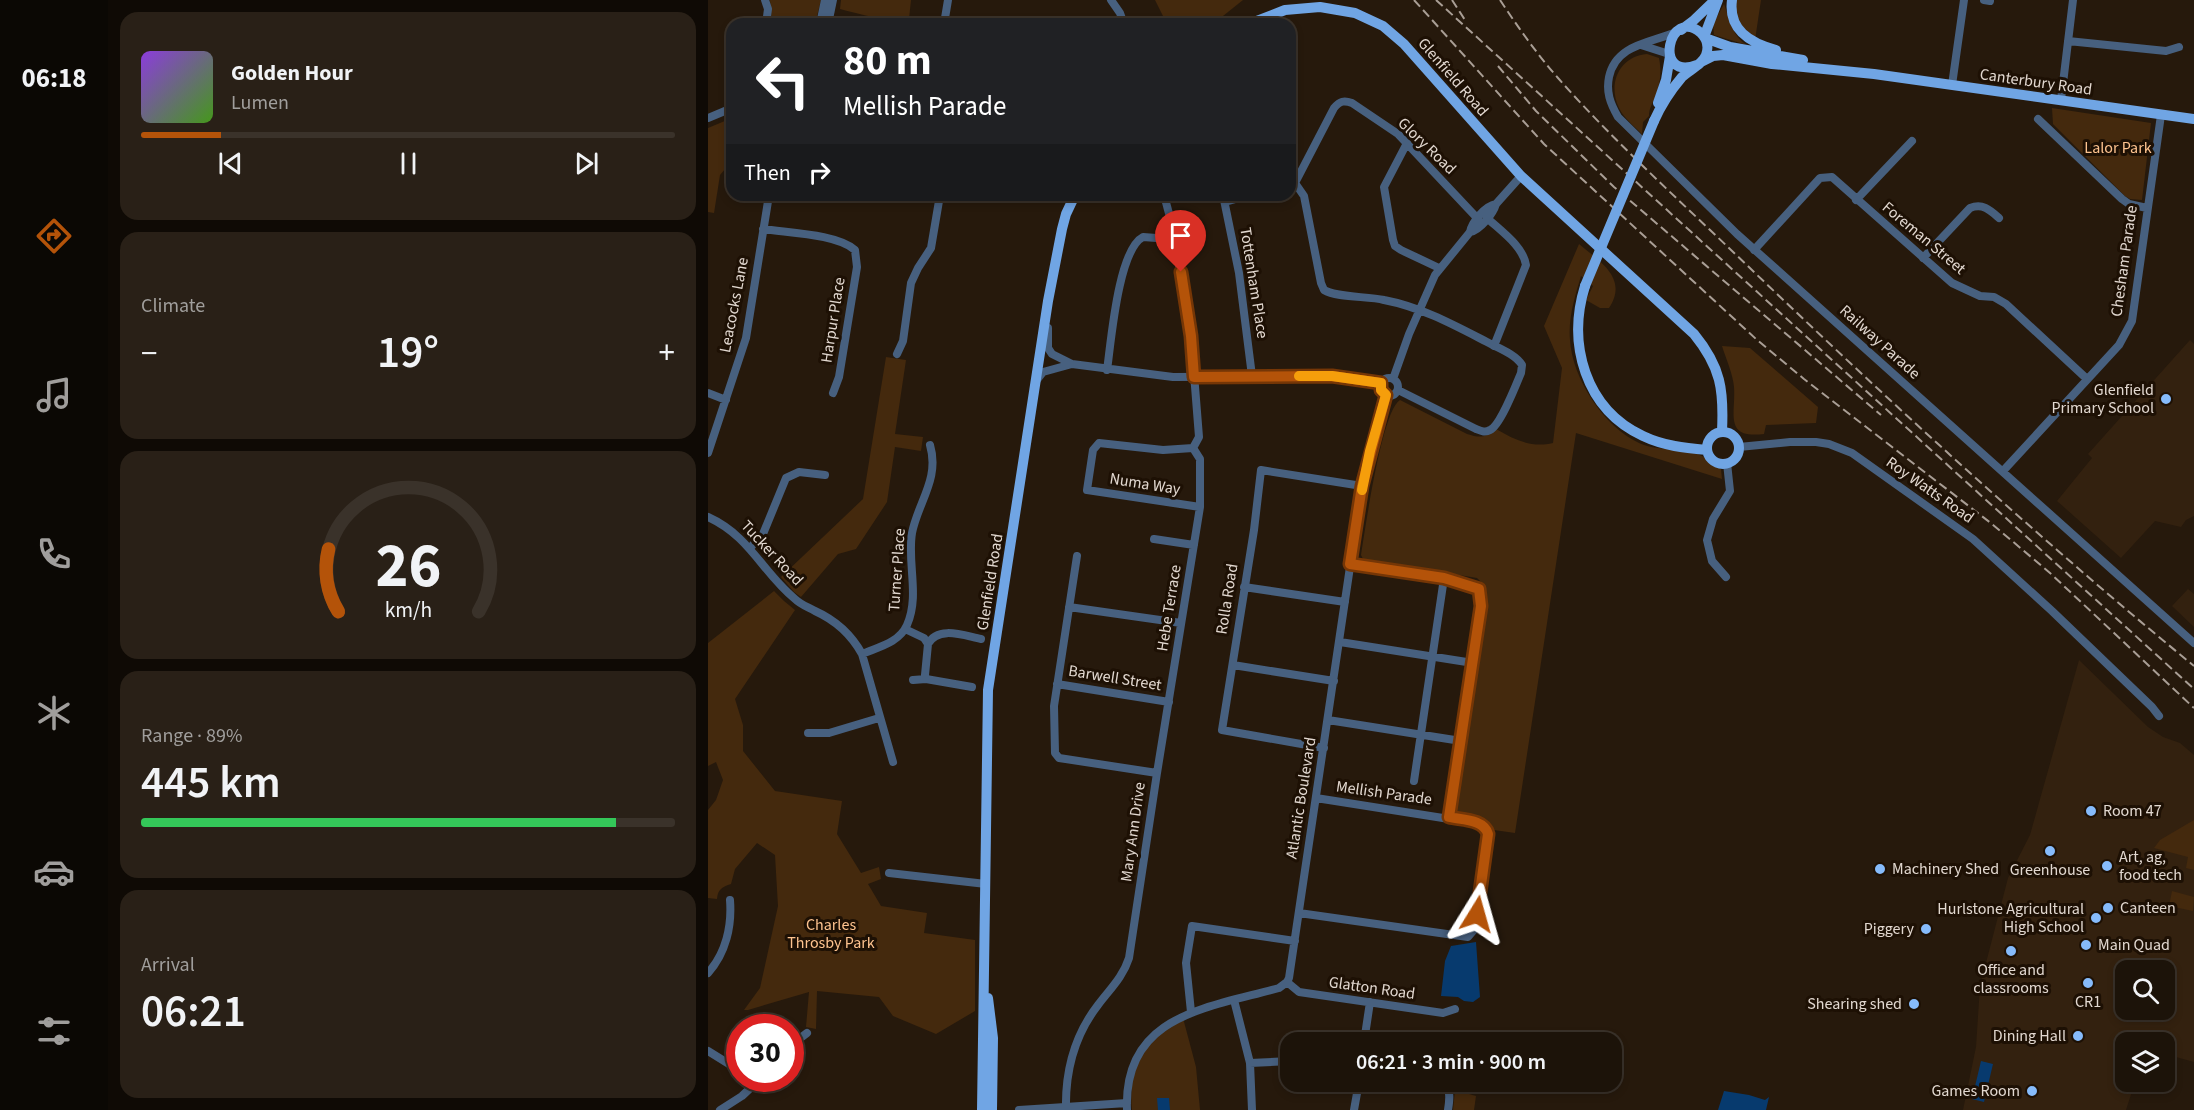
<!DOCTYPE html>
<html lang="en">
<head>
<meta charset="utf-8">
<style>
  body { margin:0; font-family:"Source Sans 3",sans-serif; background:#292017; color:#f1f3f6; height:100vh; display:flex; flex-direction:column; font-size:22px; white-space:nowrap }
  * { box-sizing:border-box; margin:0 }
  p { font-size:20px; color:#a09e9c }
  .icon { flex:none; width:33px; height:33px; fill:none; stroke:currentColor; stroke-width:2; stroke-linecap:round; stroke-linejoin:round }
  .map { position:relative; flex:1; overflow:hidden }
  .side { display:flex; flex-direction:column; gap:12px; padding:12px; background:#0f0a05; width:600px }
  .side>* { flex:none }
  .banner { position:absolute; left:18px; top:18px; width:570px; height:183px; border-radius:18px; box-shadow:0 3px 9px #0003,0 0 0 2px #3a322a; background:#202124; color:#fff; overflow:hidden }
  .controls { position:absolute; left:1407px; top:960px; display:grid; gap:12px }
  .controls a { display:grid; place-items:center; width:60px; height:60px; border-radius:12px; background:#1c1309; box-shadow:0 3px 9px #0003,0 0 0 2px #3a322a; font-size:30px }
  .speed { position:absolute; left:18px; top:1014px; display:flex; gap:12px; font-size:30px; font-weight:700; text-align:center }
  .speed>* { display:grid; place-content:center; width:78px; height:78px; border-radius:50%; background:#1c1309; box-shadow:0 3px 9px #0003,0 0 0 2px #3a322a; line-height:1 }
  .speed .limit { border:9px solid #d22; background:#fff; color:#111 }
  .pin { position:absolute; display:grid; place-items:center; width:51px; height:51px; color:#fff; margin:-62px -26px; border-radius:50% 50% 50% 0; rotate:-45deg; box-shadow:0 0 6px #0007 }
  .pin .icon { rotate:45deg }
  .me { position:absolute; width:66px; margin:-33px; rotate:8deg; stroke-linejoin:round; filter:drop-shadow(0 0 4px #0008) }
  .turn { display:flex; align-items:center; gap:21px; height:126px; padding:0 18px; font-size:27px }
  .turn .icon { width:78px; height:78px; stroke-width:2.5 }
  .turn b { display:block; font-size:42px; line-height:51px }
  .then { display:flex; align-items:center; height:57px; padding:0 18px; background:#0003; gap:12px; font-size:22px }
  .big { font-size:45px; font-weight:600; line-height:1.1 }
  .side .tile { flex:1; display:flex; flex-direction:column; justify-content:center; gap:9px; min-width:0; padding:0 21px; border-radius:18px; background:#292017 }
  .side .dial { align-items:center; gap:0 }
  .dial svg { height:156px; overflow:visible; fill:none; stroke:#3a322a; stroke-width:7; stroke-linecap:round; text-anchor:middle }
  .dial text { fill:#f1f3f6; stroke:none }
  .song { display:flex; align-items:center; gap:18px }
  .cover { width:72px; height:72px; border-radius:9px; background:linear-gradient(135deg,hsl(270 70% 55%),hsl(100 70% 35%)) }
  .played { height:6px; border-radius:3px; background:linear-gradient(90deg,#b45309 15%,#3a322a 15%) }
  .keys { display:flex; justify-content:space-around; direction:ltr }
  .heat { display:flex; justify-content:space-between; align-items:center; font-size:33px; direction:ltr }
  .charge { height:9px; border-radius:4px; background:linear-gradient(90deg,#34c759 89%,#3a322a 0) }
  .trip { position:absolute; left:572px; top:1032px; width:342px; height:60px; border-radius:18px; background:#1c1309; box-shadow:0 3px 9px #0003,0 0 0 2px #3a322a; font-weight:600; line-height:60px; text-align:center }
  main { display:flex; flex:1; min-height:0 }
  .menu { display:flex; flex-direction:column; width:108px; justify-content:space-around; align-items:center; background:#0b0804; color:#a09e9c }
  .menu .icon { width:42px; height:42px }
  .menu .active { color:#b45309 }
  .menu b { font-size:27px; color:#f1f3f6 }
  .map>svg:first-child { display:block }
  .built { fill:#33210f; fill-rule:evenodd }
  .green { fill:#44290d }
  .water { fill:#073a6e }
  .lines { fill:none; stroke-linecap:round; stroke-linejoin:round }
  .minor { stroke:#47607f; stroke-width:8 }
  .major { stroke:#70a5e4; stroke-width:10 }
  .rail { stroke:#a99e95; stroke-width:2; stroke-dasharray:9 4.5; stroke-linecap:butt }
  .major-bridge { stroke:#70a5e4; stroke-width:10 }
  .route-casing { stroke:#753606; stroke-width:15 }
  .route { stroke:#b45309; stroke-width:10 }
  .slow { stroke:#f59e0b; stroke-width:10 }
  .poi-dot { fill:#86bbfb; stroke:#1d1004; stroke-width:2 }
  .labels { text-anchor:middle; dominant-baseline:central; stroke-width:6; stroke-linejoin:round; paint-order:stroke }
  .street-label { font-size:16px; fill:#e2d8d0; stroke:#1d1004 }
  .park-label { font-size:16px; fill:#fec38f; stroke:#1d1004 }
  .poi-label { font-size:16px; fill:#e2d8d0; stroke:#1d1004; text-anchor:end }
</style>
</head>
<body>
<main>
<nav class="menu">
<b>06:18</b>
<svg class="icon active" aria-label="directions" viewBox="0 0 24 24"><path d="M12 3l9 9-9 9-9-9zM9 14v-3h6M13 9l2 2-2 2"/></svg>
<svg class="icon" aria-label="music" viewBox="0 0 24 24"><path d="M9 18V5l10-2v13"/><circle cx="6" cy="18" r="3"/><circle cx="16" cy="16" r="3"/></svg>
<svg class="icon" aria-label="phone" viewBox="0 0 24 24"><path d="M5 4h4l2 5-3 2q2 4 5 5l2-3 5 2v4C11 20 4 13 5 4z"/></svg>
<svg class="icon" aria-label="climate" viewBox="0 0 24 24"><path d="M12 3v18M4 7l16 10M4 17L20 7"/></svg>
<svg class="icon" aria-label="car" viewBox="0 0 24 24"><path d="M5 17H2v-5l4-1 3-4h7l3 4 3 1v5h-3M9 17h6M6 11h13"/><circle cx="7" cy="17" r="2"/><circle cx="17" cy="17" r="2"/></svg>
<svg class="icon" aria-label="filters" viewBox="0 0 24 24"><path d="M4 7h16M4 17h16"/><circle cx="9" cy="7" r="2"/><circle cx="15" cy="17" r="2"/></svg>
</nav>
<section class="side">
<div class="tile">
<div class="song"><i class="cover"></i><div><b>Golden Hour</b><p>Lumen</p></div></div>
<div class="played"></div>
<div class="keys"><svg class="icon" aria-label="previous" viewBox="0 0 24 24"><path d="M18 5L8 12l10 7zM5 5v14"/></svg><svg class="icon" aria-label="pause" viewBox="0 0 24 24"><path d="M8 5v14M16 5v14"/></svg><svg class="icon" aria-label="next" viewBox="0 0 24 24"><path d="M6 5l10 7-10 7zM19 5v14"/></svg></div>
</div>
<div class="tile"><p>Climate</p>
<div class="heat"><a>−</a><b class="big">19°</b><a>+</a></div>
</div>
<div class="tile dial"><svg viewBox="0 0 100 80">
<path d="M14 69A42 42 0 1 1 86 69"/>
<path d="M14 69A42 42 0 0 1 9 37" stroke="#b45309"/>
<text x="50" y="56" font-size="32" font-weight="700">26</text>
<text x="50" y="72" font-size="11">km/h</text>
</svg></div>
<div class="tile"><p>Range · 89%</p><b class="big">445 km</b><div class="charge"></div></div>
<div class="tile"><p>Arrival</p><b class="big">06:21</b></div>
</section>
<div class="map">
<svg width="1486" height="1110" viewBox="0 0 1486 1110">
  <rect width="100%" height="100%" fill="#26190c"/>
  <path class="built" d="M1482,340L1486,344V516L1478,520L1473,527L1447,521L1413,558L1349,501L1384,458L1380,454Z
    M1480,589L1486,594V627L1464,606Z
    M1371,660L1440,727L1455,737L1472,743L1486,755V1062L1457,1054L1456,1042H1418V1082H1427L1418,1110H1255L1268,1047L1272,986L1300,878L1322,835ZM1418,970H1456V1010H1418Z"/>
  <path class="green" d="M62,0H113L107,24H64Z
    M133,0H203L201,19L228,24C191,24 167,18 132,9Z
    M447,0H535L505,24H459Z
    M1026,0H1053L1047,40L1030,21Z
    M1016,4C1022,19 1023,35 1039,45L1006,35L1005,24Z
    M939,54L951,58C954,73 952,84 947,98C944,104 941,109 941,116L935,122L934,134C926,126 916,118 911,108C899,83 912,56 939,54Z
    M1344,108L1443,123L1434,200L1422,199L1417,196L1345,124Z
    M24,118V161L12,175L6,213L0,212V128Z
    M871,244C891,261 921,278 901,308H892L878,300L885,286L873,276C867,296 860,318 862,340C864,378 896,427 931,443C950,452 975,446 994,456C1000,459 1006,465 1013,469L1014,479L868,433L807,833L786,830C781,816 761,817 747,815L779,607C779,594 779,587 769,578L655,559L653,555C657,530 674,410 692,400L759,434C772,438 777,438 788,429C807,440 823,448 845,443L854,368L836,326Z
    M1014,346L1042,348L1110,407L1108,423L1058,425L1056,434C1015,439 1028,413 1026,387C1025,374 1018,359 1014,346Z
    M178,357L198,360L187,434L215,437L213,451L187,447L179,502L148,549L130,554L93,597L86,592L73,577L155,499Z
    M66,591L76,601L87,610L27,699L35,725V751L67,791L134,801L129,834L153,873L171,867L173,879L160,884L173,906L219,913L216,933L267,940V1011L228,1034L185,1016L171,997L109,991L108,1029L98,1027L101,992L40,1010H36L52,988L70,906L67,855L49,843L27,869L23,884C14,887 10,889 9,899L0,898V810L8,800L15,780L8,762L0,766V643Z
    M1486,820V870L1478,868L1480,857L1446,848L1452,840Z
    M1464,891L1486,897L1485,911L1461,906Z
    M475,1018L488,1067L492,1110H424C421,1085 427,1059 444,1040C452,1031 465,1025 475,1018Z
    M747,1090L768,1096L766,1110H745Z"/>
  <path class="water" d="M768,942L772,997L765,1002L756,1001L750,997L733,996L737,961L743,946Z
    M1273,1061L1285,1064L1276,1102L1264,1099Z
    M1016,1091L1041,1095L1057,1100L1061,1097L1058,1110H1010Z
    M449,1098H461L462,1110H450Z"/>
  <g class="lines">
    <path class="minor" d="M57,0L60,9L58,24
      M403,0L412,13L416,24
      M1276,0L1282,1
      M112,24L117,0
      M120,24L125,0
      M236,24L240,0
      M968,32C943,43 908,44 901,77C898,92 902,103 910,117L1029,234L1486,643
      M1360,41L1458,51L1471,47
      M933,45L961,54
      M1244,85L1256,0
      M1353,100L1365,0
      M0,118L24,108
      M1330,119L1414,199L1421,204L1439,208
      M699,143L676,187L685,240L687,246L693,250L731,268
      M587,183L596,196L613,283L616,290C629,298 660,296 676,300C713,307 746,325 779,342C790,348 807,354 814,365L813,373C808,385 792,426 782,430C777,433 773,431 768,429L690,390
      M583,184L587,183L626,108C632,101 636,100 644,103L690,134L770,219
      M456,195L463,221L462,239
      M515,195L531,273L544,376
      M1148,200L1204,141
      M517,202L542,195
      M779,218C793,231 815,246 818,265L786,346
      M55,229C80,233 129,234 147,250L149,267L131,377L125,393
      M762,232C772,230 785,214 788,204L813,176
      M1046,250L1112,178L1124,177L1244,283L1272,296L1286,297L1298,304L1379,379
      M1215,258L1262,208C1275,203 1282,210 1291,218
      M340,328V348L344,354L364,364L465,377L624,376L673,383
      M189,354L195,341L203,283L210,268L223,248L232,195
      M399,370C403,343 410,250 435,237L462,239L468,247L483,336L491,437L485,448L455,450L391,443L385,450L379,490L492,507
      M672 387a9 9 0 1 1 18 0a9 9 0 1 1-18 0Z
      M685,379L701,334L727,275L762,232C764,222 777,206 788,204
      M328,381L335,372L364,364
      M0,393L18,400
      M1031,447L1082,442H1108L1121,444L1144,453L1265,539L1344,611L1444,707L1451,716
      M0,453L38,338L61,195
      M1295,471L1411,345L1424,321L1453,115
      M0,517C42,536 54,572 87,599C93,605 100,607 107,611C127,620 143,634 154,654L185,762
      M446,539L486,545
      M42,548L55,534L78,478L91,472L117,475
      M642,564L736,578L769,586L771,589L773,606L741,817
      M1018,577L1004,561L999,540L1005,519L1022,491L1019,463
      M536,587L637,602
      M361,607L473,623
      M197,629L216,638L220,644L217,675L218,679L264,687
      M632,642L765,663
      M220,644C230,625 257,636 273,639
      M154,654C170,647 191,643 199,625C212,596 199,563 204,533C210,502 232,479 222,445
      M525,665L626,681
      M205,680L218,679
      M349,684L461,702
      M620,720L753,741
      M100,733H121L171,718
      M616,748L514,730L546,530L553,470L654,486
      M449,773L492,507V459L485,448
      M706,781L736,578
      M181,873L278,884
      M591,913L760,937L766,930L780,834L778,828L773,824L608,798
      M0,973C18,953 24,926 22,900
      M579,982L591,992L735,1013L747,1009
      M526,1000L542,1063L544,1110
      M483,1012L478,963L484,926L587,941
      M656,1042L662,1002
      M82,1046L99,1033
      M0,1051L21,1064L32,1074
      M542,1063L582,1061
      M716,1082C740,1085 744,1085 740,1110
      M12,1110L34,1096L53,1078
      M311,1110L419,1103
      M358,1110C357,1071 366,1036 390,1005C402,989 415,977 421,958L449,773L351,758L347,753L346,706L369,556
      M419,1110C415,1015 499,1008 571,988L579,982L581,978L654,486L678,395
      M646,1110L651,1082"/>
    <path class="major" d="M1024,0C1020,30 1042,43 1068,50
      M541,24L577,10L612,7L647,13L675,26L696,44L813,176L986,334C1013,367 1016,390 1014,431
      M973,30L985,21L1007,0
      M996,37L1010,0
      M997,38L1022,47L1095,60
      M993,62L1005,56L1015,55L1064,64L1166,74L1486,119
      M950,103L958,80L962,56
      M946,121C953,105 963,90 974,77C981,70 994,65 998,55C1001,47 999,39 993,33C961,5 944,82 989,65
      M877,286C859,344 877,409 935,436C956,446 977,448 999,450
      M999 448a16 16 0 1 1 32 0a16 16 0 1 1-32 0Z
      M280,998L285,1038L284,1110
      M274,1110L280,690L340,301L354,229L358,214L367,195"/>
    <path class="rail" d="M706,0L836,144L1048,339L1096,379L1284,524L1342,573L1486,708
      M728,0L1486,689
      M744,0L757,20
      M792,0C810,27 828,53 850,78C909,145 981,209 1046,272C1188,408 1334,541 1486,666
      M790,66L828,111L906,187L1173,415"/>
    <path class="major-bridge" d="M877,286L946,121"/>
  </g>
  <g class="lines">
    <g class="route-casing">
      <path id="route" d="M473,272L483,336L486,377L624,376L673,383V390L678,395L654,486L642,564L736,578L771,589L773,606L741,817C754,820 776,819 780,834L769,914"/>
    </g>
    <use href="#route" class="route"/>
    <path class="slow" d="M591,376H624L673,383V390L678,395L662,451L654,490"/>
  </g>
  <g class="poi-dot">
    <circle cx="1458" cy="399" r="6"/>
    <circle cx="1383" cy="811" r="6"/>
    <circle cx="1342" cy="851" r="6"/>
    <circle cx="1399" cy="866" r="6"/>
    <circle cx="1172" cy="869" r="6"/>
    <circle cx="1400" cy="908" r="6"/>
    <circle cx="1388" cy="918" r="6"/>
    <circle cx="1218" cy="929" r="6"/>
    <circle cx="1378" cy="945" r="6"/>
    <circle cx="1303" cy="951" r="6"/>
    <circle cx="1380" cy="983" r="6"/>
    <circle cx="1206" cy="1004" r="6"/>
    <circle cx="1370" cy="1036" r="6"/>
    <circle cx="1324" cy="1091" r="6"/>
  </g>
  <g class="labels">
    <g class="street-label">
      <text transform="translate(745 77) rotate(49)">Glenfield Road</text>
      <text transform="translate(1328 82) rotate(8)">Canterbury Road</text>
      <text transform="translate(719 146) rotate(44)">Glory Road</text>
      <text transform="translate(1216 238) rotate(40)">Foreman Street</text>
      <text transform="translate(1416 261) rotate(-82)">Chesham Parade</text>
      <text transform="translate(546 283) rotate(81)">Tottenham Place</text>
      <text transform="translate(26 305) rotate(-79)">Leacocks Lane</text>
      <text transform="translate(125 320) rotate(-81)">Harpur Place</text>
      <text transform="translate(1172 342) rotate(42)">Railway Parade</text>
      <text transform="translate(437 484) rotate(9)">Numa Way</text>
      <text transform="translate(1222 490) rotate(35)">Roy Watts Road</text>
      <text transform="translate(64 553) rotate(47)">Tucker Road</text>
      <text transform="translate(189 570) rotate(-86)">Turner Place</text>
      <text transform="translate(282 582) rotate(-81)">Glenfield Road</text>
      <text transform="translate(519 599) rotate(-81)">Rolla Road</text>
      <text transform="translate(461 608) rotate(-81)">Hebe Terrace</text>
      <text transform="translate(407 678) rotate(9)">Barwell Street</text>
      <text transform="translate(676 793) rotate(8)">Mellish Parade</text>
      <text transform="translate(593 798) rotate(-81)">Atlantic Boulevard</text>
      <text transform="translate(425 832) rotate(-82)">Mary Ann Drive</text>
      <text transform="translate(664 988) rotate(8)">Glatton Road</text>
    </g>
    <g class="park-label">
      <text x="1410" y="148">Lalor Park</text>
      <text x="123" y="925">Charles<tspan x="123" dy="18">Throsby Park</tspan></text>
    </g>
    <g class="poi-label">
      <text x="1446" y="390">Glenfield<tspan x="1446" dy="18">Primary School</tspan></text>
      <text x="1395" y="811" text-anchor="start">Room 47</text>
      <text x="1411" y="857" text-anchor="start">Art, ag,<tspan x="1411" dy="18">food tech</tspan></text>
      <text x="1184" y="869" text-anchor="start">Machinery Shed</text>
      <text x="1342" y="870" text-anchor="middle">Greenhouse</text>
      <text x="1412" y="908" text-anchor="start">Canteen</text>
      <text x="1376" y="909">Hurlstone Agricultural<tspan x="1376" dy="18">High School</tspan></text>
      <text x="1206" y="929">Piggery</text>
      <text x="1390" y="945" text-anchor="start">Main Quad</text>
      <text x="1303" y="970" text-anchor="middle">Office and<tspan x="1303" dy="18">classrooms</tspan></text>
      <text x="1380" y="1002" text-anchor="middle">CR1</text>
      <text x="1194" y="1004">Shearing shed</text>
      <text x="1358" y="1036">Dining Hall</text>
      <text x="1312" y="1091">Games Room</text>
    </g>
  </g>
</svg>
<div class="controls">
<a><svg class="icon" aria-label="search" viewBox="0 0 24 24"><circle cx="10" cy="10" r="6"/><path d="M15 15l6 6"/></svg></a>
<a><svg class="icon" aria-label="layers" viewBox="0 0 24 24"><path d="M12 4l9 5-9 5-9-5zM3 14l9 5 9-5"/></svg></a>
</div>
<div class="speed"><div class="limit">30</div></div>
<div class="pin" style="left:473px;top:272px;background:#d93025"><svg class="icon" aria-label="arrive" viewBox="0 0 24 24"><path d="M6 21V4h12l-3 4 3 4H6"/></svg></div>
<svg class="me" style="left:769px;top:914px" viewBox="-20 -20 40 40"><path d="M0-17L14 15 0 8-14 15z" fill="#b45309" stroke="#fff" stroke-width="4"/></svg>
<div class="trip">06:21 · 3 min · 900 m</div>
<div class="banner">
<div class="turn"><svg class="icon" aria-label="left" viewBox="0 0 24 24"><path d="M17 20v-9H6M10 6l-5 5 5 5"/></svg><div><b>80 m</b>Mellish Parade</div></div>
<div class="then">Then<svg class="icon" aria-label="right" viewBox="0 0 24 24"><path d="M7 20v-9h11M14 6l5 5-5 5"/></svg></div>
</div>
</div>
</main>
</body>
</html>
